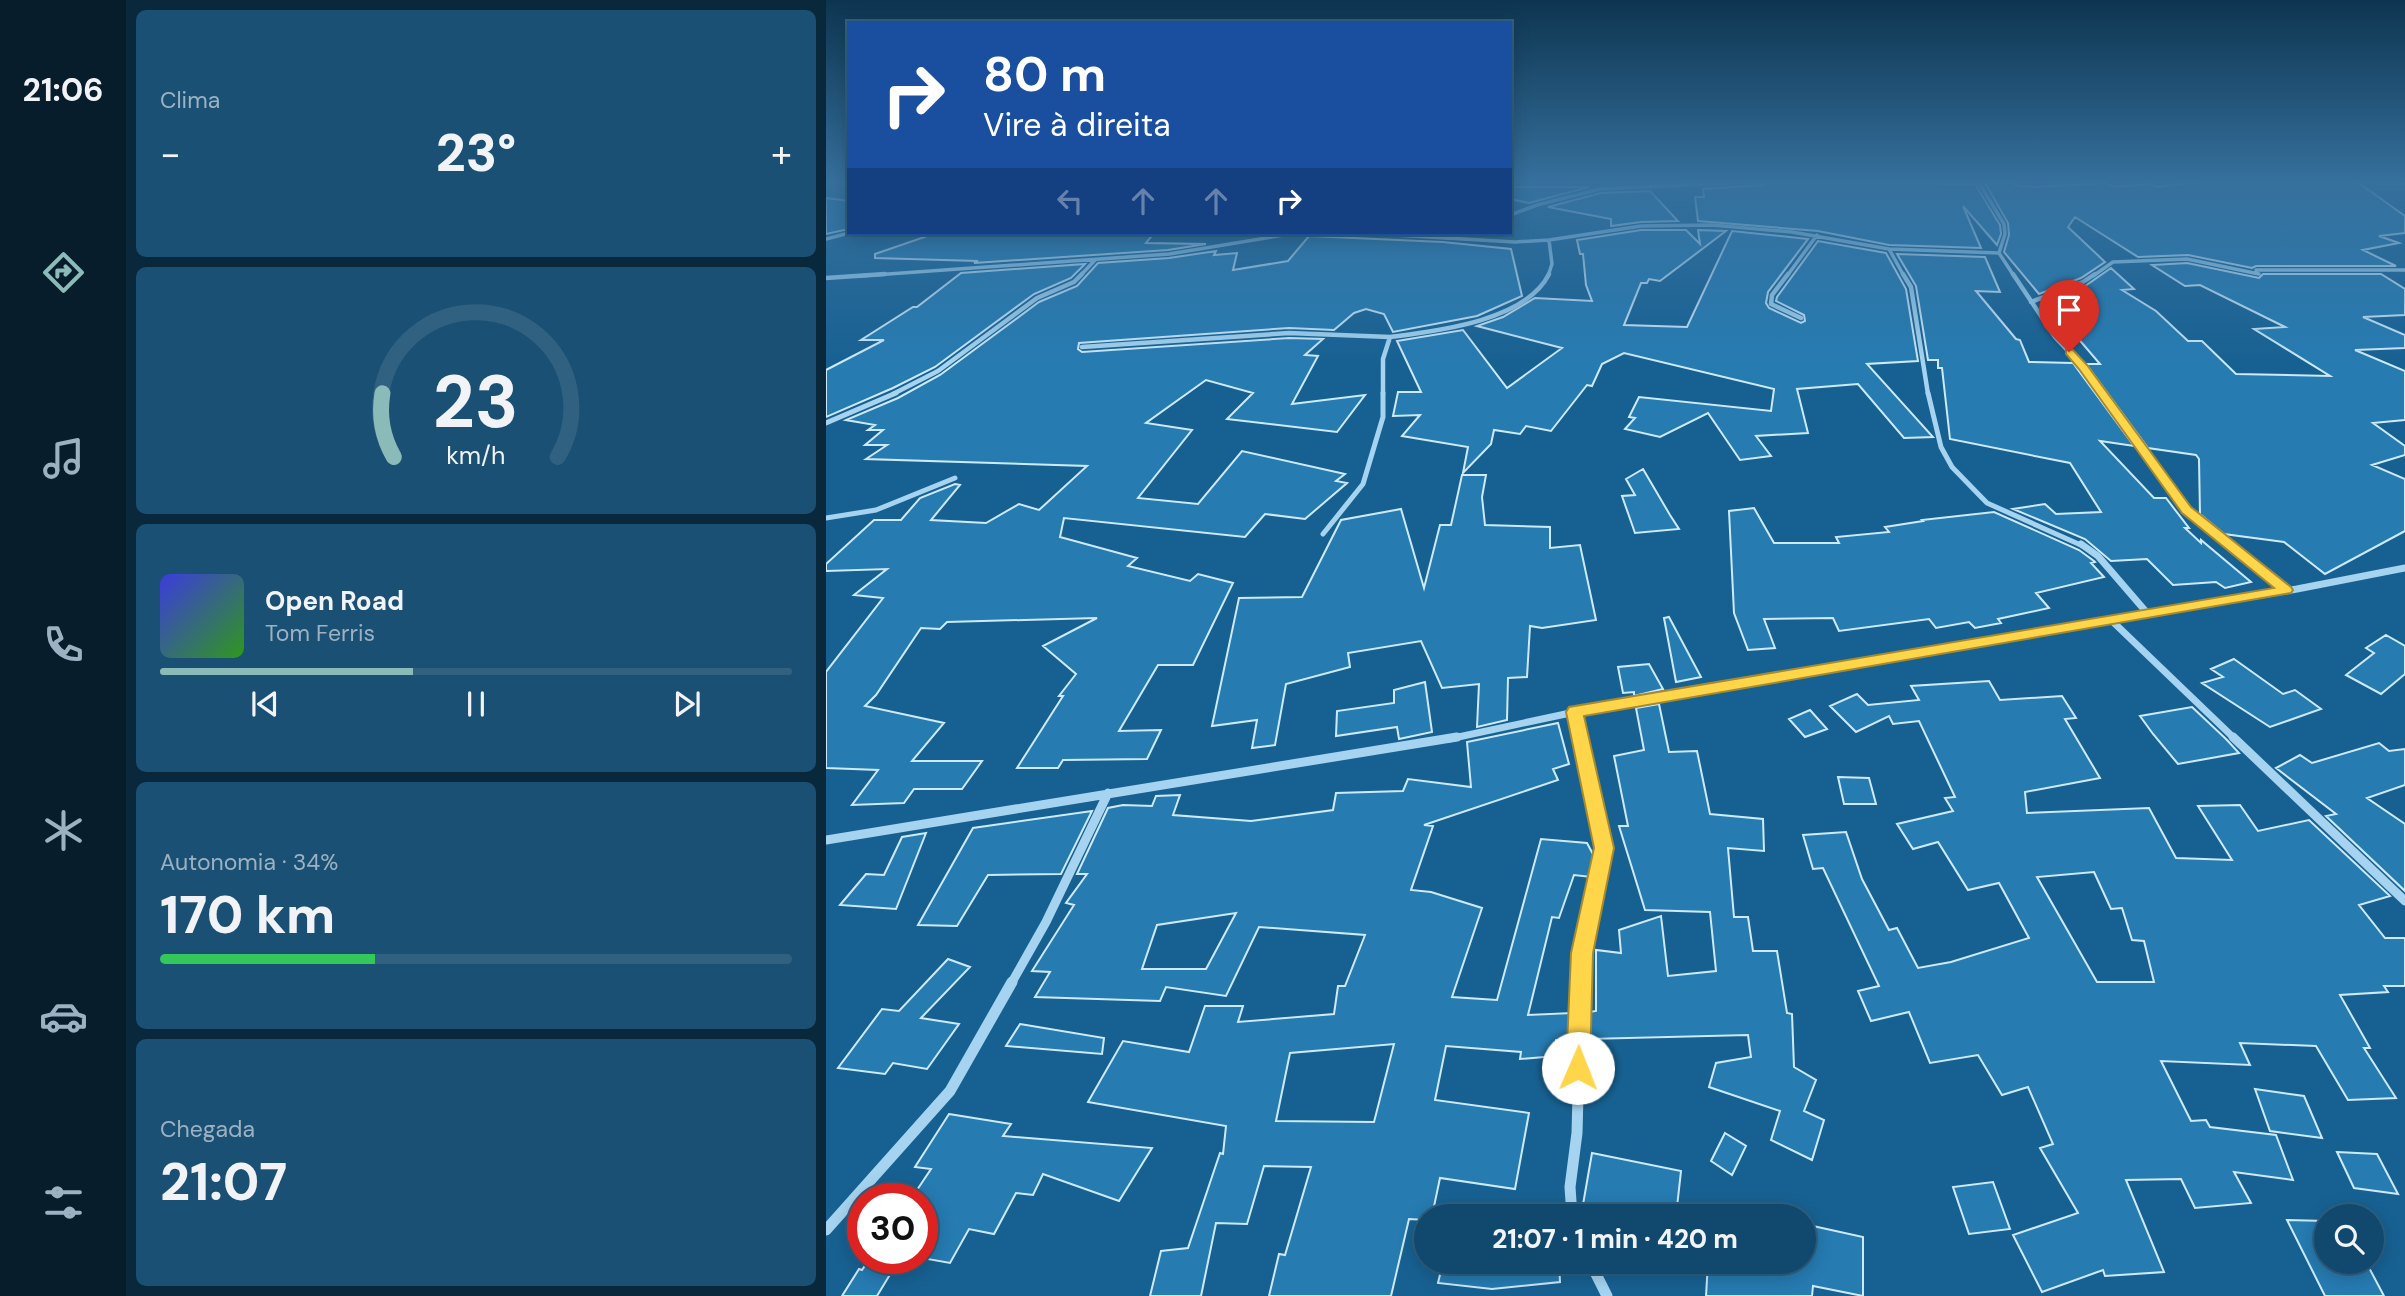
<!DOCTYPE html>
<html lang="pt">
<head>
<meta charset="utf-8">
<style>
  body { margin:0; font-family:"DM Sans",sans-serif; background:#1a5073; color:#f1f3f6; height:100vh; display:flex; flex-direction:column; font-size:26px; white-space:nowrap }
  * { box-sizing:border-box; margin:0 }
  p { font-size:23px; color:#9cb2c2 }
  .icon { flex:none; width:38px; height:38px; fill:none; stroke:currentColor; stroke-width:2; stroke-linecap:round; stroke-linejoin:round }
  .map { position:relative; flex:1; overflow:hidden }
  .details { display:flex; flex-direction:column; gap:10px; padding:10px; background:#09283c; width:700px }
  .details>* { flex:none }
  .hud { position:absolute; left:21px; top:21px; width:665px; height:214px; border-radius:0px; box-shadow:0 4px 18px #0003,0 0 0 2px #306181; background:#1a4fa0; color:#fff; overflow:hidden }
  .fabs { position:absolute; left:1488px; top:1204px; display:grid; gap:14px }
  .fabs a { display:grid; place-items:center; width:70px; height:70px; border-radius:50%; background:#11496e; box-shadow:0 4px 18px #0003,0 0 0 2px #306181; font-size:35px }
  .speed { position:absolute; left:21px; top:1183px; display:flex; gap:14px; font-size:35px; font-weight:700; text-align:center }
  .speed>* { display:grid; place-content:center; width:91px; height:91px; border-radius:50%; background:#11496e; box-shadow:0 4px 18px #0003,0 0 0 2px #306181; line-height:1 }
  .speed .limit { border:10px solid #d22; background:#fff; color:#111 }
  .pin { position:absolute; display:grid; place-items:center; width:60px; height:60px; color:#fff; margin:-72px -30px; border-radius:50% 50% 50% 0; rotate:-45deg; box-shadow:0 0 7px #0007 }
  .pin .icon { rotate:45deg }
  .me { position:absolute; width:77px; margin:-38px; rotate:1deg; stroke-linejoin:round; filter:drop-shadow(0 0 5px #0008) }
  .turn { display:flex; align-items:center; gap:24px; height:147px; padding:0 21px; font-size:32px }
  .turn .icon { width:91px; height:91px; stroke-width:2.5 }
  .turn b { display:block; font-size:49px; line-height:60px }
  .lanes { display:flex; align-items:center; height:66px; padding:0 21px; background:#0003; justify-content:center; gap:35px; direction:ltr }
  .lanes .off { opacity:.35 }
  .big { font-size:52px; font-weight:800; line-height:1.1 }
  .details .tile { flex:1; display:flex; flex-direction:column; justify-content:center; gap:10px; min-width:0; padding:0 24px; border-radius:10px; background:#1a5073 }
  .details .dial { align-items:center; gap:0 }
  .dial svg { height:182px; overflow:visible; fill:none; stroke:#306181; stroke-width:7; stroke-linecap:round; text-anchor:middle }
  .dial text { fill:#f1f3f6; stroke:none }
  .song { display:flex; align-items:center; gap:21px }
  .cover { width:84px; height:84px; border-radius:10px; background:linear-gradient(135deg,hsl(240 70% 55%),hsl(110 70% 35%)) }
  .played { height:7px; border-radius:4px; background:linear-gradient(90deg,#8bbbb9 40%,#306181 40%) }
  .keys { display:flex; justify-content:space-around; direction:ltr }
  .heat { display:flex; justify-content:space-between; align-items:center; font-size:38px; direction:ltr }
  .charge { height:10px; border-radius:5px; background:linear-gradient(90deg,#34c759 34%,#306181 0) }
  .trip { position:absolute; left:588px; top:1204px; width:402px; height:70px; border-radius:35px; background:#11496e; box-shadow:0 4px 18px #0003,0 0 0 2px #306181; font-weight:800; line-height:70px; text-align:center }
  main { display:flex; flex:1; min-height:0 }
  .tabs { display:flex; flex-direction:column; width:126px; justify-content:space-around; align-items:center; background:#071d2c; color:#9cb2c2 }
  .tabs .icon { width:49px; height:49px }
  .tabs .current { color:#8bbbb9 }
  .tabs b { font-size:32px; color:#f1f3f6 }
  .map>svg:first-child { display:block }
  .building { fill:#267bb1; stroke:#cdeafb; stroke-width:2; fill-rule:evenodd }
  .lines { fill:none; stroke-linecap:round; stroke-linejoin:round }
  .street-far5 { stroke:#a6d4f0; stroke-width:3.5 }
  .street-far4 { stroke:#a6d4f0; stroke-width:4.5 }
  .street-far3 { stroke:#a6d4f0; stroke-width:5 }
  .street-far2 { stroke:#a6d4f0; stroke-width:7 }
  .street-far1 { stroke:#a6d4f0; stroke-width:9 }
  .street { stroke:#a6d4f0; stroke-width:11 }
  .route { fill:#ffd54a; stroke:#a68a30; stroke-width:2 }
</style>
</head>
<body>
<main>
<nav class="tabs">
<b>21:06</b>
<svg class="icon current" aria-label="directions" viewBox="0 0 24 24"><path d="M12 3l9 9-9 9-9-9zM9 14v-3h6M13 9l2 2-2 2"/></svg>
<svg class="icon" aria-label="music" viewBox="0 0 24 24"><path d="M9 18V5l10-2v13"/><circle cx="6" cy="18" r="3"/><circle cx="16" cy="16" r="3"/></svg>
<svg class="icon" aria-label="phone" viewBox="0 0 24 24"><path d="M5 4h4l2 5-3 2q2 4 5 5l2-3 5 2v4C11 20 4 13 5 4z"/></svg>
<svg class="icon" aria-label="climate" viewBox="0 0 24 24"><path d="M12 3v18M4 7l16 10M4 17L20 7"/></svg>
<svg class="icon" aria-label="car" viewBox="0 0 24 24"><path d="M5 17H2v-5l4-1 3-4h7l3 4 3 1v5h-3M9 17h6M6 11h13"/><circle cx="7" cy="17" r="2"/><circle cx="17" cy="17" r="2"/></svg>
<svg class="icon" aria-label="filters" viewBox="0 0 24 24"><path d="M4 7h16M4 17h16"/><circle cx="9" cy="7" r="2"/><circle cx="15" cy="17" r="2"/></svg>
</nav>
<section class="details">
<div class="tile"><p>Clima</p>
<div class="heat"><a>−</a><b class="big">23°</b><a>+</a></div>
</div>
<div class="tile dial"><svg viewBox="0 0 100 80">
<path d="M14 69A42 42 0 1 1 86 69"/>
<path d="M14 69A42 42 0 0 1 9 41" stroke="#8bbbb9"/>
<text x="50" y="56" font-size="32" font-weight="700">23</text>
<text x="50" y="72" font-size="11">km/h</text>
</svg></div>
<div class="tile">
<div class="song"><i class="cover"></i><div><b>Open Road</b><p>Tom Ferris</p></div></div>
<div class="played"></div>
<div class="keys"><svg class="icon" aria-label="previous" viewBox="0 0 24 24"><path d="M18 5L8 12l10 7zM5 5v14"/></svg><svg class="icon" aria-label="pause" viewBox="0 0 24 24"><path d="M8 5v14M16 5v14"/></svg><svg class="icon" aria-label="next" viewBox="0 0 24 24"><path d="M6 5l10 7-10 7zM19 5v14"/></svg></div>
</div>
<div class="tile"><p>Autonomia · 34%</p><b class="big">170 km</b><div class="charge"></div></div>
<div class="tile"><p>Chegada</p><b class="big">21:07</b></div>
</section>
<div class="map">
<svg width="1579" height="1296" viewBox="0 0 1579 1296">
  <rect width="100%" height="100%" fill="#176192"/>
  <path class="building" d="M943,181L1149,184L1174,225L1175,234L1171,245L1137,206L1155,248L1063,245L992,231L872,221L869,197H878L877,189L939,185Z
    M1374,181H1530L1579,216V233L1553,236L1573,243L1537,250L1570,266H1430L1426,268L1362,255L1312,257L1249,217L1242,227L1279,262L1255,278L1213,294L1178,252L1183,235L1182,223L1159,183L1186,182L1192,186L1209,187L1282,183L1288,187L1323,184L1332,187Z
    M684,187H763L703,203L684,199Z
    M824,191L852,221L815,222L785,226V219L722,207L775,193Z
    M0,198L23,201V229L0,234Z
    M815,230H860L874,244L872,230L900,231L834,281L823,279L821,283H815L798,325L861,327L906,231L982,239L942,292L940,303L943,308L975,323L979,321L978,315L950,301L951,297L992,241L1060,253L1080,289L1092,361L1041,364L1107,437L1078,438L1032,384L971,389L982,433L930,436L945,456L914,460L882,413L834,437L799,429L809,418L803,417L813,397L945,411L948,389L798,353L776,364L766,386L761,385L725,431L700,426L694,434L668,430L665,444L637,473L642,447L576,436L594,415L567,416L572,392H595L571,341L637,330L681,388L736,348L651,326L677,317L709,298L766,301L760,285L757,254H754L751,240Z
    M110,233H229L264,236L271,233H328L320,243L380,244L342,250L148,263L152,261L49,258V254Z
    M483,236L617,242L685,249L696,296L651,316L567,332L558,314L540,309L528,313L508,330L463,328L253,343L252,349L256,352L463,338L497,339L479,355L492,356L466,404L539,395L511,432L401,419L427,393L380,380L320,423L366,430L312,498L372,504L416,451L519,474L510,481L521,483L479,519L439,514L419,537L238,518L234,537L311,558L302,566L364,581L372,574L407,583L367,665H332L293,731L335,730L321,759L237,760L232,768H191L237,696H233L250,674L217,646L271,618L121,622L114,629L95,628L50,695L39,706L118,723L86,761H156L136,789H88L78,803L26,805L52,770L0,768V672L57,598L28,595L61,569L0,571V564L48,520H75L94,498L129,484L134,485L105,520L160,523L193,504L213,510L261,466L40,459L61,445H39L57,430H42L49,425L20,420L72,398L114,375L213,302L251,286L272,263L343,258L390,251L388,255L411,253L407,270L462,261Z
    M1071,254L1159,257L1174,292L1150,291L1190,339L1194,340L1203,362L1247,363L1308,446L1274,441L1328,498H1340L1363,528H1359L1375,543V540L1425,582L1399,588L1390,582L1347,585L1321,559L1285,561L1259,539L1187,509L1219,504L1230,514L1275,512L1244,463L1124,439L1116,368H1112V360H1102L1090,286Z
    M1361,263L1433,278L1437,274H1555L1579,289V315L1537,317L1579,335V348L1529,350L1579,371V420L1547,423L1579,446V455L1546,465L1579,479V531L1499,574L1458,542L1398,534L1374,514L1373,459L1370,455L1322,448L1260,364H1274L1220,301L1259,286L1285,268L1308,289L1296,290L1330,311L1362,341H1376L1410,374L1504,376L1428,329L1459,327L1374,285L1359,286L1326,265Z
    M259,264L245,278L208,294L109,367L67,388L0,417V370L58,340H35L87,307H91L135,273Z
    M817,469L844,515L853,529L809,533L796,496L809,495L800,479Z
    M636,475H660L656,497L659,525L724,527V548L754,545L770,620L716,628L704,626L701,677L682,678L681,720L651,727L653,684L616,688L595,641L522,653L524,667L460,684L449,745L426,748L431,720L386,726L413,598L476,597L515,520L575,509L598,588L614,525H625Z
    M928,508L948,543H1013L1010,537L1063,532L1059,527L1097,521L1096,520L1168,512L1253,550L1268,561L1269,562L1265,563L1278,577L1210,593L1223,608L1172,619L1175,623L1149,628L1143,622L1110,628L1103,619L1013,631L1007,618L938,619L949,648L922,650L908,613L903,511Z
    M843,617L875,677L850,682L838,618Z
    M1560,635L1579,646V674L1555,694L1520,675L1548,653L1540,648Z
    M1408,659L1457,694L1469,690L1495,709L1444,727L1376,683L1397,677L1385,669Z
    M823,664L837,689L808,696V692L797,693L792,667Z
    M1163,681L1174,700L1236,696L1250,718L1239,719L1274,778L1199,792L1201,813L1323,808L1350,858L1406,860L1372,806L1414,805L1432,831L1483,820L1564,896L1533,905L1559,938H1579V986H1558L1562,992L1514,995L1544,1048H1538L1570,1098L1522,1100L1490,1046L1414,1043L1424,1065L1335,1061L1365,1121L1380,1120L1384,1127L1450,1135L1467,1180L1408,1172L1425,1203L1369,1208L1355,1179L1300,1180L1338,1272L1279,1276L1277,1270L1216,1292L1187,1235L1252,1213L1214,1148L1227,1144L1202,1087L1176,1095L1152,1055L1104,1063L1083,1012L1045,1021L1032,991L1053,986L997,868L987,869L977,835L1020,832L1036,879L1063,930L1071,928L1092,968L1125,962L1203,938L1173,883L1142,890L1112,842L1087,849L1071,824L1127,811L1119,798L1129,797L1093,721L1067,724L1063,716L1030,732L1004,706L1031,694L1042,705L1093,700L1085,686ZM1268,872L1285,909L1296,908L1306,940L1318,941L1328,982H1271L1211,877Z
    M599,682L606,732L573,739L571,727L510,736L511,711L568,703V690Z
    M833,704L843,752L871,751L884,814L937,819L938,851L902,848L908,917H922L927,951H951L961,1013L966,1014L968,1067L990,1080L978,1111L998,1120L986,1160L945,1140L954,1111L883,1087L890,1063L925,1057L922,1035L762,1039L763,1012L770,1011V950L795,953L793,930L835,916L842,976L890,971L884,912L819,910L793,826H802L788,756L818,750L810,708Z
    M1366,707L1400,739L1413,753L1352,764L1327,734L1314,716Z
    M984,710L1001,729L979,737L963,719Z
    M732,723L743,764L727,769L732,780L598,825L607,826L585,890L605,892L656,908L626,997L671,1000L715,839L761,843L769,858L765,877L748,875L733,918L726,917L702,1015L746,1013L745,1040H730V1056L694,1059L695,1052L620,1046L609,1100L703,1113L689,1189L614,1178L606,1216H600V1220L583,1219L565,1296H443L453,1254L459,1255L485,1167L438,1166L421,1224L390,1223L375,1296H324L335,1251L362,1248L394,1153L397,1154L400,1126L262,1102L297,1041L363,1052L379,1006H417L412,1022L508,1014L512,986H519L539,935L433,927L400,996L340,987L334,1001L209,997L224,972L206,971L248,905L240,903L261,874H251L282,808L297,805L326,806L330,796L354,795L347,815L425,821L507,810L510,793L577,791L582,779L645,787L641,742ZM410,913L380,969H316L331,925ZM568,1044L548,1122L450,1121L464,1053Z
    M1553,743L1563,751L1579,749V785L1541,798L1579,824V891L1500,816L1510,814L1450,768L1474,755L1486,763Z
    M1012,777L1043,778L1050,804H1018Z
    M266,811L235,874L162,875L131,926L92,925L147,828Z
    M100,833L70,909L14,905L40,874L58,875L76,837Z
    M122,959L144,967L95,1018L133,1024L101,1069L67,1063L59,1074L12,1068L56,1009L73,1011Z
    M194,1024L278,1038L276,1054L180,1046Z
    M1429,1089L1478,1096L1496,1138L1444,1131Z
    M123,1114L185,1124L177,1136L326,1148L293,1201L217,1174L207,1195L190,1193L168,1234L143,1229L124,1263L96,1258V1199H85L105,1169L89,1167Z
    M899,1133L920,1146L906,1175L885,1161Z
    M1511,1152L1551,1154L1572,1194L1528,1188Z
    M766,1153L855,1171L850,1216H755Z
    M1167,1182L1184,1229L1143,1234L1127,1187Z
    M1461,1220L1500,1221V1262H1540L1558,1296H1499Z
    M978,1224L1037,1237V1296L987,1286L986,1296H880L882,1262H978Z
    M44,1258H74L51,1296H16L33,1269L36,1270Z
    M617,1262H733L734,1282L666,1289L612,1283Z"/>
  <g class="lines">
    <path class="street-far5" d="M1152,181L1178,224L1179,234L1173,253L1188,276
      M684,215L711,205L774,189L939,181
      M533,233L689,242L723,240L815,226L886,225L966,232L1063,249L1173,253
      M0,239L23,233
      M1063,249L1078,276
      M1430,270H1579
      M34,276L343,254L470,233
      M254,276L270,259
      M722,276L726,264L723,240
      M961,276L991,235
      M1267,276L1287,262L1361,259L1433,274"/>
    <path class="street-far4" d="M962,274L946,295L945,304L975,318
      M1077,274L1085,287L1102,394
      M1187,274L1229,337L1257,367L1277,394
      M0,278L59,274
      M1205,302L1257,282L1269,274
      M256,347L463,333L564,337
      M67,394L112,371L211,298L248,282L256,274
      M557,394V359L564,337C611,331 700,321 723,274"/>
    <path class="street-far3" d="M1102,393L1115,447L1126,467L1161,503L1257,546
      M1276,393L1360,510L1405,546
      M0,423L70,393
      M0,518L50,510L129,478
      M497,534L537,484L557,417V393"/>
    <path class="street-far2" d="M1255,544L1272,556L1322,614
      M1403,544L1460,590
      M1284,619L1409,739
      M749,712L755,739
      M623,739L749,712L1471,589L1579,568"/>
    <path class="street-far1" d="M754,737L778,848L756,953L755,984
      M1407,737L1579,901
      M0,840L631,737
      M185,984L220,922L282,793"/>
    <path class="street" d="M746,1216L744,1187L751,1133L755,982
      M0,1230L124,1091L186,982
      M764,1262L781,1296"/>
  </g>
  <linearGradient id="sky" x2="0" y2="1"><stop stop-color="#0d3550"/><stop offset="0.5" stop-color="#36709d"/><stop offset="1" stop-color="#36709d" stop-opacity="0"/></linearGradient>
  <rect width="1579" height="363" fill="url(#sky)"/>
  <path class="route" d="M1240,350H1247L1261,365L1365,507L1465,587L1467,590L1465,593L758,716L788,848L767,953L764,1068L760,1076L752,1080L743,1076L740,1068L745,953L768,848L740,712L743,707L1448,588L1356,513L1253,369L1240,354Z"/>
</svg>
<div class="fabs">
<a><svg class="icon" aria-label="search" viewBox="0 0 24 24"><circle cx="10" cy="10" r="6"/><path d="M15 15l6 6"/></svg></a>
</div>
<div class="speed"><div class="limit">30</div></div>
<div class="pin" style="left:1243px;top:352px;background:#d93025"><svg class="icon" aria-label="arrive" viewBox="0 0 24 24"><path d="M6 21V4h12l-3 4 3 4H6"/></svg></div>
<svg class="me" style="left:752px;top:1068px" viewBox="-20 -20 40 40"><circle r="19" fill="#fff"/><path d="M0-13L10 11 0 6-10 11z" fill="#ffd54a"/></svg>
<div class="trip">21:07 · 1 min · 420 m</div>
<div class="hud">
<div class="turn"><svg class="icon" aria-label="right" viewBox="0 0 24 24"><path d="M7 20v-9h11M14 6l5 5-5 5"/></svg><div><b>80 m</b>Vire à direita</div></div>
<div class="lanes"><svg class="icon off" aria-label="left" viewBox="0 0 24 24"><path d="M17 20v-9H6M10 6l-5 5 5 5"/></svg><svg class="icon off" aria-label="ahead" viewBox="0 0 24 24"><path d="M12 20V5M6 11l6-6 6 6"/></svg><svg class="icon off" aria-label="ahead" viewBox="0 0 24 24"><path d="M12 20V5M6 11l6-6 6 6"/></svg><svg class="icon" aria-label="right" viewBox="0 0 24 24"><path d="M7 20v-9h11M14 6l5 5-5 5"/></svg></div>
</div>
</div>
</main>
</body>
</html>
